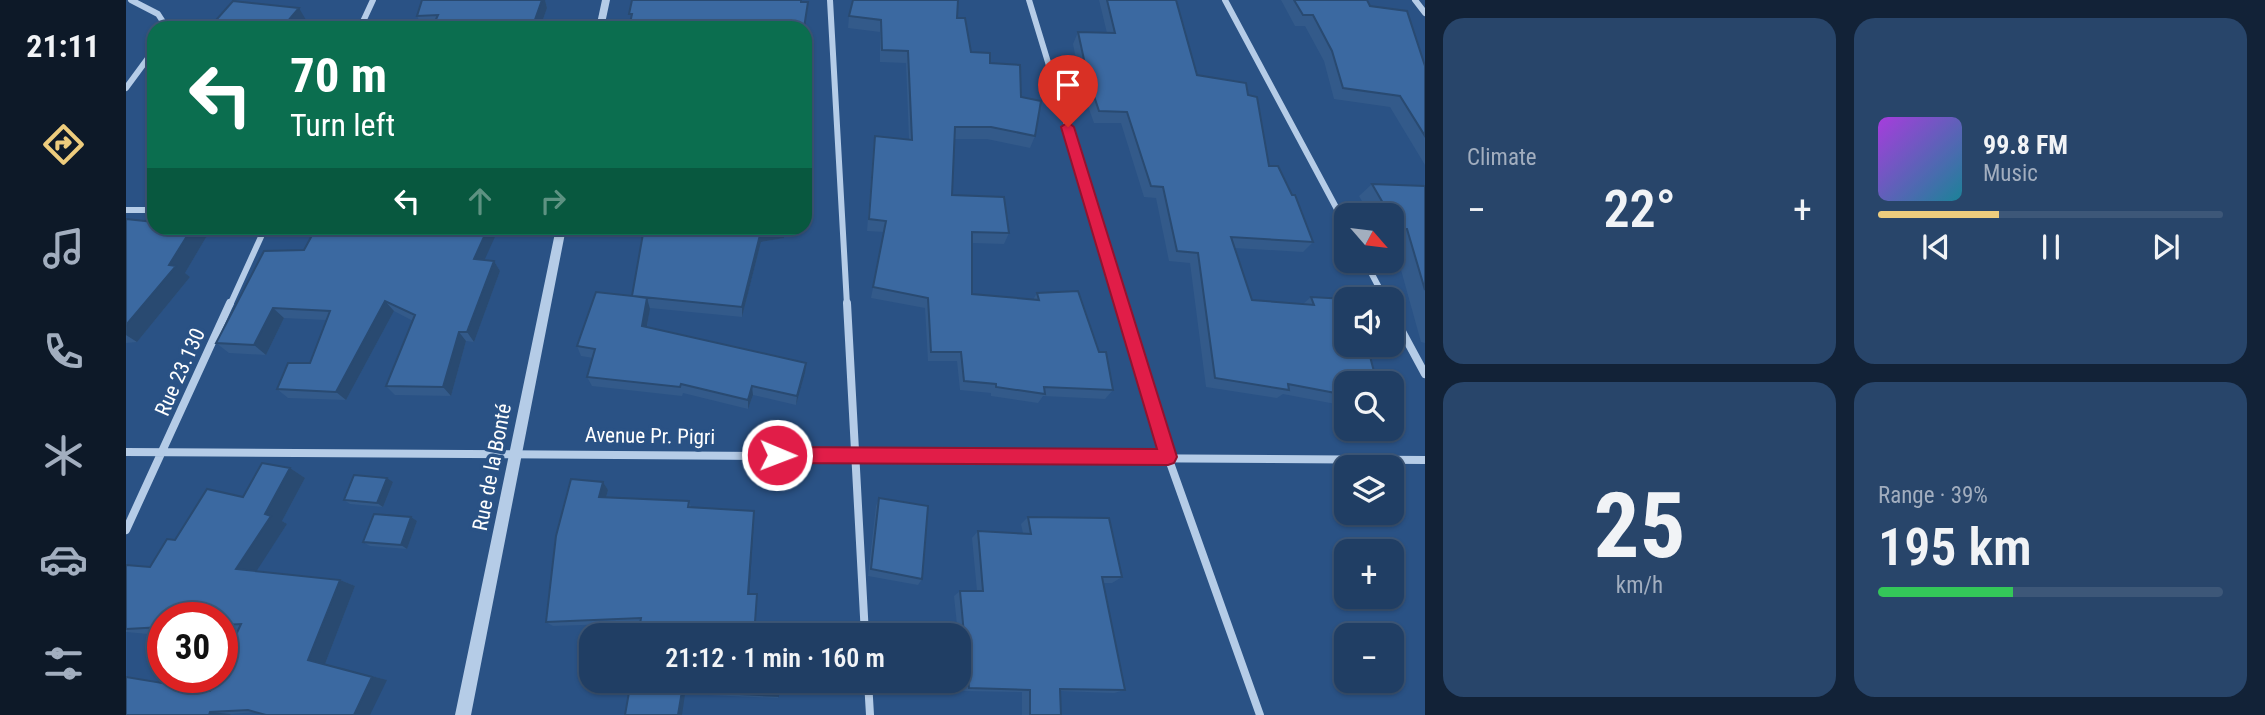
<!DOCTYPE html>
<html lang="en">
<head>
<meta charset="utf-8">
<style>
  body { margin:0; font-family:"Roboto Condensed",sans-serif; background:#28456a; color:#f1f3f6; height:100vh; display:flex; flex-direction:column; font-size:26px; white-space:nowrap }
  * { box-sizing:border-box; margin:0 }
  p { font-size:23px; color:#a2aebf }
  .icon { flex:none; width:38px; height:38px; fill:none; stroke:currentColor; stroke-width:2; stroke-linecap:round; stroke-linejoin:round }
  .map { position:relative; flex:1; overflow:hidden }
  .drawer { display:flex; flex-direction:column; gap:18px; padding:18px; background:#122237; width:840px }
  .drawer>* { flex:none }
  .hud { position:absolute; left:21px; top:21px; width:665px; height:214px; border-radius:21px; box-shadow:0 2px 5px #0004,0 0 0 2px #3d5778; background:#0b6e4f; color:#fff; overflow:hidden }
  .needle { width:46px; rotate:118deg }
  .buttons { position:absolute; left:1208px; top:203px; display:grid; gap:14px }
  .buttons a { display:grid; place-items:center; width:70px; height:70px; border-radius:14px; background:#203e64; box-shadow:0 2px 5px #0004,0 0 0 2px #3d5778; font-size:35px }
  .speed { position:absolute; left:21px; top:602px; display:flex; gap:14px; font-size:35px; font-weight:700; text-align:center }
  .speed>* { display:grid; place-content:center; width:91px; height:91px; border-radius:50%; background:#203e64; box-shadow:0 2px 5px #0004,0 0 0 2px #3d5778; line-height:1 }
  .speed .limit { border:10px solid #d22; background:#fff; color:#111 }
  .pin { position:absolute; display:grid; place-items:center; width:60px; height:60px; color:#fff; margin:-72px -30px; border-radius:50% 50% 50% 0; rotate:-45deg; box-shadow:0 0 7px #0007 }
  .pin .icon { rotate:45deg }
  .me { position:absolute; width:77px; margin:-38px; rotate:91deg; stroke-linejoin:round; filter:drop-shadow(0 0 5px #0008) }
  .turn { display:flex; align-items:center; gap:24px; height:147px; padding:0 28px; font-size:32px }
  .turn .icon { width:91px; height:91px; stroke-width:2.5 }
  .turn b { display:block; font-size:49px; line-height:60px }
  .lanes { display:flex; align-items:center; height:66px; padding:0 28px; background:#0003; justify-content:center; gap:35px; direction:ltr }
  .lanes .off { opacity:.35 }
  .big { font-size:52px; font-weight:600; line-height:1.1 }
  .drawer .widget { flex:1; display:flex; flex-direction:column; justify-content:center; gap:10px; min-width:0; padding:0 24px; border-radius:21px; background:#28456a }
  .drawer .dial { align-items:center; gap:0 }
  .dial b { font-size:91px; line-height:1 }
  .song { display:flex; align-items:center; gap:21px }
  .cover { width:84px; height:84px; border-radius:10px; background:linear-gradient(135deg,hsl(280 70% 55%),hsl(190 70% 35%)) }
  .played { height:7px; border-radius:4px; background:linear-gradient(90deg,#edcc7d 35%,#3d5778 35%) }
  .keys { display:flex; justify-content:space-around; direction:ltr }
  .heat { display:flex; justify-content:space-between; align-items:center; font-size:38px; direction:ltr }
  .charge { height:10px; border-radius:5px; background:linear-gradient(90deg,#34c759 39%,#3d5778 0) }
  .drawer .tiles { flex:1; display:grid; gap:18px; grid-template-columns:repeat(2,1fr) }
  .trip { position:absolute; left:453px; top:623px; width:392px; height:70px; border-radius:21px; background:#203e64; box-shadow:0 2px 5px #0004,0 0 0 2px #3d5778; font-weight:600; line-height:70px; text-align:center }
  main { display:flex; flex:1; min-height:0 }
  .dock { display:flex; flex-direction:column; width:126px; justify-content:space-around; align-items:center; background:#0d1928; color:#a2aebf }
  .dock .icon { width:49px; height:49px }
  .dock .active { color:#edcc7d }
  .dock b { font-size:32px; color:#f1f3f6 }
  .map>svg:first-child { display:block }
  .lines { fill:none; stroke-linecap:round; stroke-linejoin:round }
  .minor-far1 { stroke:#b5cce7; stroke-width:6 }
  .minor { stroke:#b5cce7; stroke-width:8 }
  .tertiary { fill:#b5cce7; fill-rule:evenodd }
  .wall { fill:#335a8a }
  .shaded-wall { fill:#294a71 }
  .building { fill:#3b69a1; stroke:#294a71; stroke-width:2 }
  .route { fill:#e11d48; stroke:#92132f; stroke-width:2 }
  .labels { text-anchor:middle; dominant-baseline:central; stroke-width:7; stroke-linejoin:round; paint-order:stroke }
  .street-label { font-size:21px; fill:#fff; stroke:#2a5285 }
</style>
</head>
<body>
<main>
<nav class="dock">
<b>21:11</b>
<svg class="icon active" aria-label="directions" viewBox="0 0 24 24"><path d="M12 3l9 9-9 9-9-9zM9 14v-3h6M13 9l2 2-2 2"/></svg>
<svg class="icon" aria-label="music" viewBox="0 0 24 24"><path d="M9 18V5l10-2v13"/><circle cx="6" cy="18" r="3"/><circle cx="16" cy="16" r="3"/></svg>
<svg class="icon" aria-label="phone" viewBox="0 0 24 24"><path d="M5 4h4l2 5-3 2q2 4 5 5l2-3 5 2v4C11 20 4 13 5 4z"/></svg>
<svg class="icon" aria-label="climate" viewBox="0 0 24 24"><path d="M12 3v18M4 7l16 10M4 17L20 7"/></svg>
<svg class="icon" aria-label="car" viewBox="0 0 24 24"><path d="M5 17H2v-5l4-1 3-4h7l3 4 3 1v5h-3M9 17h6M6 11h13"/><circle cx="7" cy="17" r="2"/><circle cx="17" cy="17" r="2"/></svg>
<svg class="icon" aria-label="filters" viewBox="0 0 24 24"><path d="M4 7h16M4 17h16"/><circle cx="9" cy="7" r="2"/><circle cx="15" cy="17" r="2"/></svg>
</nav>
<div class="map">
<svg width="1299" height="715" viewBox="0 0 1299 715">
  <rect width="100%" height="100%" fill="#2a5285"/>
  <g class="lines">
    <path class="minor-far1" d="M5,0L32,14L41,28
      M704,0L721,305
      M903,0L996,305
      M1099,0L1220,226
      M1289,0L1299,13
      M234,28L247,0
      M0,88L28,50
      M0,210H28
      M1239,261L1259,299
      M104,305L139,228"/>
    <path class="minor" d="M721,303L739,635
      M995,303L1042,457L1134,715
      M1265,311L1299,374
      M0,452L1299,460
      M0,530L104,303
      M742,681L744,715"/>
    <path class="tertiary" d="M476,0H484L478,28H470Z
      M430,228H440L345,715H329Z"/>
  </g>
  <path class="wall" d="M296,0H419L421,8L414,28H297L291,16Z
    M973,0H1050L1071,75L1122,95L1143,166L1187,242L1177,252L1108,248L1126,300L1177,304L1185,297L1220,383V406L1157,394L1151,398L1080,387L1064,263L1043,261L1030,198L1018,197L995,123H968L956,89L947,44L952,32L981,33Z
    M1155,0H1241L1244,6L1297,60L1299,66V165L1264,107L1208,99L1198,61L1179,26H1169Z
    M723,16L831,18L845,52L864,63L895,97L909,136L904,148L861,139H829L826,195L883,233L878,244L846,243V294L907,300L911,293L987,390L979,399L917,396L912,403L865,396V393L834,390L831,361H802L799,308L745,298L758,232L741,231L747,148L749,136L783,139L780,63L754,62V32L722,28Z
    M1246,184L1299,186V343L1295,342L1267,241H1265V215H1244L1233,196Z
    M0,219L28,228H75L82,234L59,273L64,277L11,342L0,343Z
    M373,228L358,260L368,261L374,271L348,342L340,341L325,396L269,395L260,386L287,321L268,311L220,400L162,398L151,389L184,363L200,320L158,318L140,355L103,353L90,343L178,250Z
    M487,228H658V238L635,242L616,317L524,308L521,327L679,373L670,405L627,395L622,409L557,393L556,396L466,386L461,377L467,358L455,356L451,346L506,296L517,235H489Z
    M164,468L179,478L156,521L161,524L130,571L214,580L229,586L199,664L261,680L131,712L105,714L104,715H0V677L85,690L112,630L96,631V618H37V633L22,634L0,632V565L24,567L49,540Z
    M261,478L267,482L257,507L224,504L218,500Z
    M477,482L482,490L480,498L563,501L565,507L628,511V518L623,594L631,599L514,623L427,626L420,622Z
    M753,498L796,579L792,585L742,576L750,506Z
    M285,517L291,521L281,549L244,546L237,542Z
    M902,517L996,577L986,583H977L999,690L988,693L934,691L935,715H896V692L837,691L833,635H832L828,596L834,591H851L846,538L852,531L897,533L895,524Z
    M505,681H653L652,698L559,694Z"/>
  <path class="shaded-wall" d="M416,0H419L421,8L414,28H406Z
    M173,8L180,20L173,28H156Z
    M66,228H75L82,234L59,273L64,277L11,342L0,335V325L43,265Z
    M362,228H373L354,270L348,259Z
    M655,228H658V238L635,242L616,317V307L635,231Z
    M368,261L374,271L348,342L341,332Z
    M521,298L524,309L519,336L516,326Z
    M259,301L268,311L220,400L210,392Z
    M147,308L158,318L140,355L128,345Z
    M333,332L340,341L325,396L317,387Z
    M680,363L679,373L670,405L671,396Z
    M626,386L627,395L622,409V400Z
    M164,468L179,478L156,521L161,524L128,575L110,569Z
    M261,478L267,482L257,507L251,503Z
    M477,482L482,490L478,505L473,497Z
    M628,511V518L623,599L622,594Z
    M285,517L291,521L281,549L275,545Z
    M214,580L229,586L199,664L261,680L244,715H228L182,660Z
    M556,691L559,694L556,715H552Z
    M84,712L105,714L104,715H83Z"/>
  <path class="building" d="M296,0H416L406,28H306L312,15L291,16Z
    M506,0H675V2H682L678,28H503L506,14H503Z
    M727,0H832L831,18H839L845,52L864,53V63L894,65L895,97L915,101L909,136L865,127H829L826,195L878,197L883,233L846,232V294L913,300L911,293L952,291L973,352H980L987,390L918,387L919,394L870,387V384L838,381L835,352H805L802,298L747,287L760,221L743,219L749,136L786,140L782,51L756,50L755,20L723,16Z
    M981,0H1050L1071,75L1120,83L1122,95L1131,97L1143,166H1152L1166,195H1169L1187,242L1105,237L1126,300L1188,305L1185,297L1220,299V345H1241L1251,383H1220V395L1162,384L1163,390L1089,378L1072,253L1051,251L1037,187L1025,186L1001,112L973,111L962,78L952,32L989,33Z
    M1168,0H1241L1244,6L1281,11L1299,66V136L1274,96L1217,88L1206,51L1187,15H1177Z
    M107,1L173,8L156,28H83Z
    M1246,184L1299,186V290L1281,229H1272Z
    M0,219L28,222V228H66L43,265L50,266L0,325Z
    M190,228H362L348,259L368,261L341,332H333L317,387L260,386L289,315L259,301L210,392L151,389L162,363H184L204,311L147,308L128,345L90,343L138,251L178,250Z
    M518,228H655L635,231L616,307L507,296L521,298L516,326L680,363L671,396L626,386L622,400L555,384L554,387L461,377L469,349L451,346L470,292L506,296Z
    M136,463L164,468L139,514L145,516L110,569L214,580L182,660L246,677L228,715H140L122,710L84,712L83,715H0V677L84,691L91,677H96V665L115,624L96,625V618H37V627L0,629V565L24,567L41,539L49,540L81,489L117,497Z
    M228,475L261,478L251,503L218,500Z
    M445,479L477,482L473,497L563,501L562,507L628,511L622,594H631L629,622L655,623L654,635H512L515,618L420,622L430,536Z
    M753,498L802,506L796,579L745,569Z
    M248,514L285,517L275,545L237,542Z
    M902,517L983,518L996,577H976L999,690L934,689L935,715H904V690L843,688L834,591H857L852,531L905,534Z
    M505,681H653L652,696L556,691L552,715H499Z"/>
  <path class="route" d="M942,122L948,127L1051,457L1048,463L1042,465L651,463L645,461L642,455L645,449L651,447L1031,449L935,127Z"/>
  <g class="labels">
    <g class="street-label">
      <text transform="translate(54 372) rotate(-66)">Rue 23.130</text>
      <text transform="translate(524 436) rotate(1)">Avenue Pr. Pigri</text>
      <text transform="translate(366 467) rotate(-79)">Rue de la Bonté</text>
    </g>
  </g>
</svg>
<div class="buttons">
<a><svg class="needle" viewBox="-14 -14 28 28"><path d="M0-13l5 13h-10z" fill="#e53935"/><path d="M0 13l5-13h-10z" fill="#a2aebf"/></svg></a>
<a><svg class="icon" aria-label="sound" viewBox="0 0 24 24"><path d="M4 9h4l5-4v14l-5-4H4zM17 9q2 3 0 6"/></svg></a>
<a><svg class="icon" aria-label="search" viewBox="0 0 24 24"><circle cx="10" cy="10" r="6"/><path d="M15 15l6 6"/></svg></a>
<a><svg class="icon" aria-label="layers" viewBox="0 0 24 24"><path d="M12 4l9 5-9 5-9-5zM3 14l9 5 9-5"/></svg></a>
<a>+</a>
<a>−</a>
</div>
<div class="speed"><div class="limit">30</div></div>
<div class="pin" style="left:942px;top:127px;background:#d93025"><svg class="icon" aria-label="arrive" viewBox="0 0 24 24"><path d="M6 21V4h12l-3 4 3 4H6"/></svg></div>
<svg class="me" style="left:651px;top:455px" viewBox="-20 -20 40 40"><circle r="17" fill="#e11d48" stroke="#fff" stroke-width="3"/><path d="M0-11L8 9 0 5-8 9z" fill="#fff"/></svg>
<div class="trip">21:12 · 1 min · 160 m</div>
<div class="hud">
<div class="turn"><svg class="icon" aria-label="left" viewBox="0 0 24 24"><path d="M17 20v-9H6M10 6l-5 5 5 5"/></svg><div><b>70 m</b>Turn left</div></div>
<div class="lanes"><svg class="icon" aria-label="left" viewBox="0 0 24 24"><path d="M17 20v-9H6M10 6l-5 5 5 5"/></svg><svg class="icon off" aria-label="ahead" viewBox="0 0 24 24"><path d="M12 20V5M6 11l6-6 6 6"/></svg><svg class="icon off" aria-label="right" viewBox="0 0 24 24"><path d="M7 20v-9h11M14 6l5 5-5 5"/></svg></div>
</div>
</div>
<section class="drawer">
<div class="tiles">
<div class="widget"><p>Climate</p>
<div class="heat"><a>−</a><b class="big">22°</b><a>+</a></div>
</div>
<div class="widget">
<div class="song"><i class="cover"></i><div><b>99.8 FM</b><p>Music</p></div></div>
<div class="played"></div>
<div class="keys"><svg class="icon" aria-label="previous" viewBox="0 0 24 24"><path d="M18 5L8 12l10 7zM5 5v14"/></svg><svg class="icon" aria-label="pause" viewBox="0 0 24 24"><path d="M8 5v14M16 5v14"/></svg><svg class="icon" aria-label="next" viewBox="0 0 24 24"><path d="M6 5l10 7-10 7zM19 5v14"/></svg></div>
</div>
<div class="widget dial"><b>25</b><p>km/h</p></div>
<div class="widget"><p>Range · 39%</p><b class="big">195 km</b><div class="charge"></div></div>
</div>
</section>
</main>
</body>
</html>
